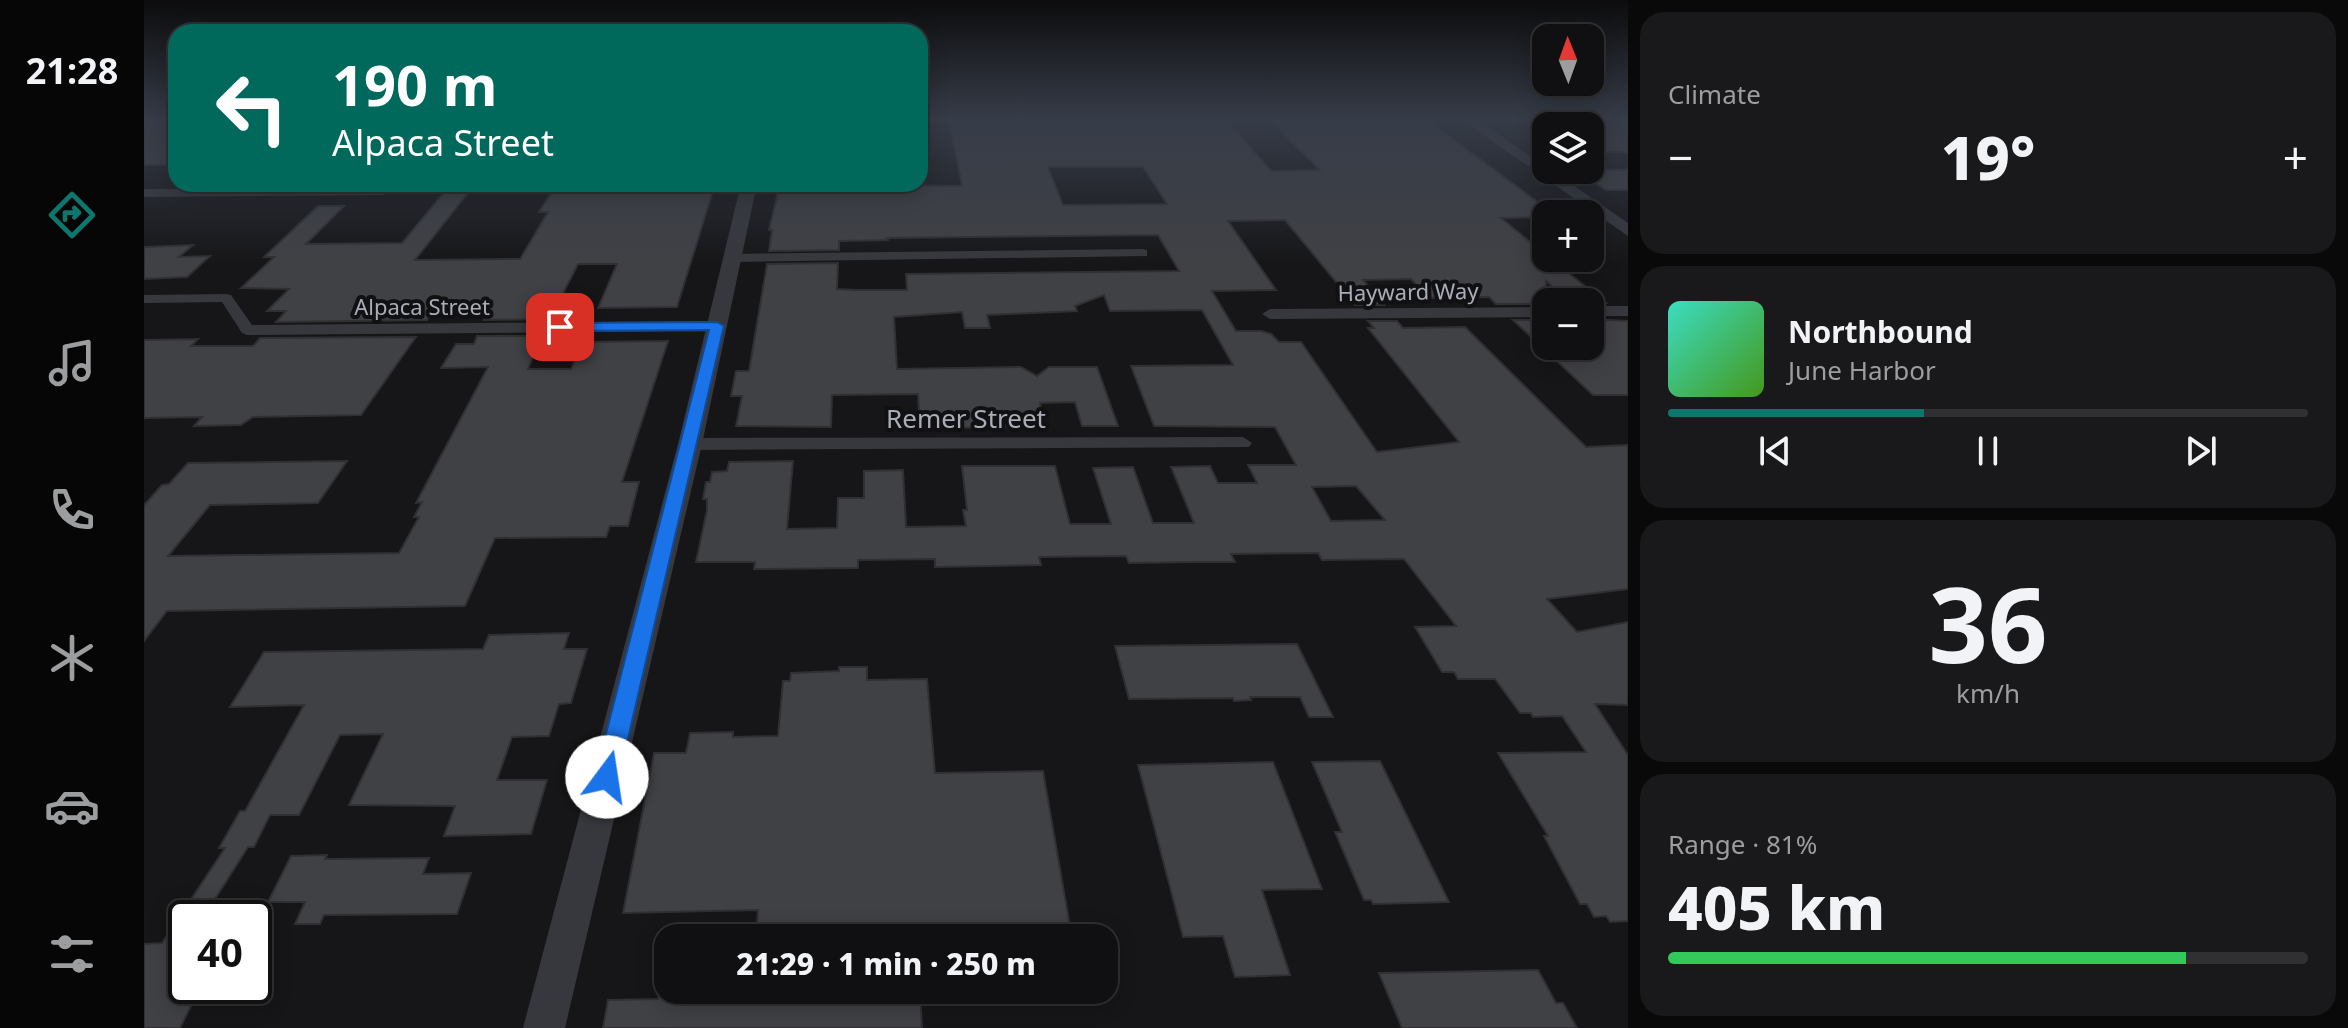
<!DOCTYPE html>
<html lang="en">
<head>
<meta charset="utf-8">
<style>
  body { margin:0; font-family:"Noto Sans",sans-serif; background:#19191b; color:#f1f3f6; height:100vh; display:flex; flex-direction:column; font-size:30px; white-space:nowrap }
  * { box-sizing:border-box; margin:0 }
  p { font-size:26px; color:#9c9d9f }
  .icon { flex:none; width:44px; height:44px; fill:none; stroke:currentColor; stroke-width:2; stroke-linecap:round; stroke-linejoin:round }
  .map { position:relative; flex:1; overflow:hidden }
  .sheet { display:flex; flex-direction:column; gap:12px; padding:12px; background:#09090a; width:720px }
  .sheet>* { flex:none }
  .top-card { position:absolute; left:24px; top:24px; width:760px; height:168px; border-radius:24px; box-shadow:0 4px 20px #0003,0 0 0 2px #303032; background:#00695c; color:#fff; overflow:hidden }
  .needle { width:52px; rotate:359deg }
  .buttons { position:absolute; left:1388px; top:24px; display:grid; gap:16px }
  .buttons a { display:grid; place-items:center; width:72px; height:72px; border-radius:16px; background:#101012; box-shadow:0 4px 20px #0003,0 0 0 2px #303032; font-size:40px }
  .speed { position:absolute; left:24px; top:900px; display:flex; gap:16px; font-size:40px; font-weight:700; text-align:center }
  .speed>* { display:grid; place-content:center; width:104px; height:104px; border-radius:50%; background:#101012; box-shadow:0 4px 20px #0003,0 0 0 2px #303032; line-height:1 }
  .speed .limit { border:4px solid #111; border-radius:12px; background:#fff; color:#111 }
  .pin { position:absolute; display:grid; place-items:center; width:68px; height:68px; color:#fff; margin:-34px; border-radius:16px; box-shadow:0 4px 12px #0006 }
  .me { position:absolute; width:88px; margin:-44px; rotate:14deg; stroke-linejoin:round; filter:drop-shadow(0 0 6px #0008) }
  .turn { display:flex; align-items:center; gap:28px; height:168px; padding:0 32px; font-size:36px }
  .turn .icon { width:104px; height:104px; stroke-width:2.5 }
  .turn b { display:block; font-size:56px; line-height:68px }
  .big { font-size:60px; font-weight:800; line-height:1.1 }
  .sheet .tile { flex:1; display:flex; flex-direction:column; justify-content:center; gap:12px; min-width:0; padding:0 28px; border-radius:24px; background:#19191b }
  .sheet .dial { align-items:center; gap:0 }
  .dial b { font-size:104px; line-height:1 }
  .song { display:flex; align-items:center; gap:24px }
  .cover { width:96px; height:96px; border-radius:12px; background:linear-gradient(135deg,hsl(170 70% 55%),hsl(100 70% 35%)) }
  .played { height:8px; border-radius:4px; background:linear-gradient(90deg,#0f766e 40%,#303032 40%) }
  .keys { display:flex; justify-content:space-around; direction:ltr }
  .heat { display:flex; justify-content:space-between; align-items:center; font-size:44px; direction:ltr }
  .charge { height:12px; border-radius:6px; background:linear-gradient(90deg,#34c759 81%,#303032 0) }
  .trip { position:absolute; left:510px; top:924px; width:464px; height:80px; border-radius:24px; background:#101012; box-shadow:0 4px 20px #0003,0 0 0 2px #303032; font-weight:800; line-height:80px; text-align:center }
  main { display:flex; flex:1; min-height:0 }
  .menu { display:flex; flex-direction:column; width:144px; justify-content:space-around; align-items:center; background:#060607; color:#9c9d9f }
  .menu .icon { width:56px; height:56px }
  .menu .current { color:#0f766e }
  .menu b { font-size:36px; color:#f1f3f6 }
  .map>svg:first-child { display:block }
  .building { fill:#404145; stroke:#303034; stroke-width:2; fill-rule:evenodd }
  .lines { fill:none; stroke-linecap:round; stroke-linejoin:round }
  .minor { fill:#37383d; fill-rule:evenodd }
  .tertiary { fill:#37383d; fill-rule:evenodd }
  .route { fill:#1a73e8; stroke:#114b97; stroke-width:2 }
  .labels { text-anchor:middle; dominant-baseline:central; stroke-width:8; stroke-linejoin:round; paint-order:stroke }
  .far-street-label { font-size:22px; fill:#a8adb8; stroke:#111113 }
  .street-label { font-size:26px; fill:#a8adb8; stroke:#111113 }
</style>
</head>
<body>
<main>
<nav class="menu">
<b>21:28</b>
<svg class="icon current" aria-label="directions" viewBox="0 0 24 24"><path d="M12 3l9 9-9 9-9-9zM9 14v-3h6M13 9l2 2-2 2"/></svg>
<svg class="icon" aria-label="music" viewBox="0 0 24 24"><path d="M9 18V5l10-2v13"/><circle cx="6" cy="18" r="3"/><circle cx="16" cy="16" r="3"/></svg>
<svg class="icon" aria-label="phone" viewBox="0 0 24 24"><path d="M5 4h4l2 5-3 2q2 4 5 5l2-3 5 2v4C11 20 4 13 5 4z"/></svg>
<svg class="icon" aria-label="climate" viewBox="0 0 24 24"><path d="M12 3v18M4 7l16 10M4 17L20 7"/></svg>
<svg class="icon" aria-label="car" viewBox="0 0 24 24"><path d="M5 17H2v-5l4-1 3-4h7l3 4 3 1v5h-3M9 17h6M6 11h13"/><circle cx="7" cy="17" r="2"/><circle cx="17" cy="17" r="2"/></svg>
<svg class="icon" aria-label="filters" viewBox="0 0 24 24"><path d="M4 7h16M4 17h16"/><circle cx="9" cy="7" r="2"/><circle cx="15" cy="17" r="2"/></svg>
</nav>
<div class="map">
<svg width="1484" height="1028" viewBox="0 0 1484 1028">
  <rect width="100%" height="100%" fill="#161618"/>
  <path class="building" d="M0,120H32V165H0Z
    M805,120H1083L1127,171L1176,170L1126,120H1283L1410,214H1402V217L1357,218L1402,255V258H1406L1462,303L1426,302L1402,281V304H1352L1345,297L1284,298L1267,279L1219,280L1240,305H1211L1141,220L1084,221L1132,290L1068,291L1092,331H1117L1127,334L1135,342H1157L1233,452L1315,442L1224,328H1230L1224,321H1253L1259,328L1321,327L1442,447L1484,445V589L1403,599L1433,632L1484,622V705L1451,704L1484,755V921L1466,922L1462,916L1450,917L1443,904H1436L1400,836H1404L1354,753L1442,752L1418,716L1389,717L1387,713H1376L1351,679H1314L1310,672H1298L1271,627L1312,626L1260,559L1178,560L1174,553L1087,554L1091,562H1049L985,563L982,556L895,557L897,565L791,567V559L714,560V568L610,569L611,562H552L563,510V499H559L562,482H566L568,472L583,471L585,462L649,461L643,529L693,528L694,498H720V471L759,470L762,527L822,526L819,510H823L818,466H911L926,524H967L949,468L989,467L1009,523H1050L1027,467L1066,466L1074,483H1113L1104,465H1152L1131,427L1010,426L987,366L1089,365L1058,310L966,311L960,295L931,306L933,311L843,315L846,328H821L818,312L750,317L753,369L877,367L893,376L905,367H953L974,426H938L931,402L896,403L901,427L776,428L774,394L688,395L687,427L592,426L598,396H587L592,371H605L623,264L694,263L693,289L713,290H763L762,274L1035,271L1014,235L743,238L744,240L695,241V250L625,251L628,230H625L636,184L818,186ZM904,167H999L1023,204L919,205ZM1212,486L1241,520L1187,521L1168,487Z
    M1408,123H1484V152H1454L1446,147V126Z
    M1431,170H1484V190H1462Z
    M307,184H331L271,260L376,259L404,212H395L409,190H430L434,184H571L533,307L454,308L473,264H434L406,319L340,320L345,309L290,311L283,320L132,322L142,311H123L145,289L97,288L130,257H120L174,206H200L162,244L258,243Z
    M49,245L35,257L66,256L43,277L0,279V247Z
    M1446,319L1484,321V395H1449L1369,320H1402V346H1446Z
    M333,336H398L384,369H427L439,342L524,341L478,482H495L484,526H466L462,537L351,538L321,606L23,611L0,641V505L18,485L25,484L44,463L203,461L174,503L66,505L24,556L255,553L275,517H270L278,502L272,503L344,367L297,368L312,344H330Z
    M272,337L217,415L109,417L97,425L50,426L58,417L0,418V340L54,339L47,346H109L116,338Z
    M425,633L420,649H443L427,703L415,704L405,736L368,737L353,780H403L387,834L300,836L311,806L205,805L239,734L196,735L155,815H126L110,847H104L59,918H42V986H57L36,1028H0V944L18,943L81,848H75L96,811H101L160,705L86,707L120,652L339,649L345,635Z
    M1153,644L1189,717H1165L1156,697H1106L1107,700L1090,701L1089,698L985,699L971,646Z
    M695,667H723V680L783,679L791,773L899,771L928,938H612L614,910L479,913L510,753H542L546,733L589,732V737L634,736L639,681H646L647,673L695,671Z
    M1236,761L1305,902L1229,904L1227,900H1220L1191,832H1198L1168,762Z
    M1129,762L1178,889L1118,890L1146,975L1091,977L1079,936L1039,937L994,765Z
    M183,855L181,859L285,858L279,874L327,873L313,914L180,915L176,924H151L161,902H124L147,856Z
    M1394,970L1412,1003H1419L1433,1028H1258L1235,973Z
    M516,990H776L778,1028H459L464,1000L514,999Z"/>
  <g class="lines">
    <path class="minor" d="M244,188L246,191L240,195L0,197V189Z
      M998,249L1003,250V256L587,262L580,258L587,254Z
      M82,294L87,295L108,325L573,321L581,326L573,331L103,335L98,333L78,302L0,303V295Z
      M1446,306H1484V316H1446Z
      M1402,307V317L1126,319L1118,314L1126,309Z
      M1099,437L1108,443L1105,447L546,450L537,444L546,438Z"/>
    <path class="tertiary" d="M1318,120H1334L1402,167V170H1407L1484,223V236Z
      M597,184H613L558,444L421,1028H379L534,444Z"/>
  </g>
  <linearGradient id="sky" x2="0" y2="1"><stop stop-color="#0c0c0d"/><stop offset="0.45" stop-color="#363c48"/><stop offset="1" stop-color="#363c48" stop-opacity="0"/></linearGradient>
  <rect width="1484" height="264" fill="url(#sky)"/>
  <path class="route" d="M573,322L580,326L475,777L471,785L463,788L454,785L451,777L565,330L416,331L409,327L416,323Z"/>
  <g class="labels">
    <g class="far-street-label">
      <text transform="translate(1264 291) rotate(-1)">Hayward Way</text>
      <text x="278" y="306">Alpaca Street</text>
    </g>
    <g class="street-label">
      <text x="822" y="418">Remer Street</text>
    </g>
  </g>
</svg>
<div class="buttons">
<a><svg class="needle" viewBox="-14 -14 28 28"><path d="M0-13l5 13h-10z" fill="#e53935"/><path d="M0 13l5-13h-10z" fill="#9c9d9f"/></svg></a>
<a><svg class="icon" aria-label="layers" viewBox="0 0 24 24"><path d="M12 4l9 5-9 5-9-5zM3 14l9 5 9-5"/></svg></a>
<a>+</a>
<a>−</a>
</div>
<div class="speed"><div class="limit">40</div></div>
<div class="pin" style="left:416px;top:327px;background:#d93025"><svg class="icon" aria-label="arrive" viewBox="0 0 24 24"><path d="M6 21V4h12l-3 4 3 4H6"/></svg></div>
<svg class="me" style="left:463px;top:777px" viewBox="-20 -20 40 40"><circle r="19" fill="#fff"/><path d="M0-13L10 11 0 6-10 11z" fill="#1a73e8"/></svg>
<div class="trip">21:29 · 1 min · 250 m</div>
<div class="top-card">
<div class="turn"><svg class="icon" aria-label="left" viewBox="0 0 24 24"><path d="M17 20v-9H6M10 6l-5 5 5 5"/></svg><div><b>190 m</b>Alpaca Street</div></div>
</div>
</div>
<section class="sheet">
<div class="tile"><p>Climate</p>
<div class="heat"><a>−</a><b class="big">19°</b><a>+</a></div>
</div>
<div class="tile">
<div class="song"><i class="cover"></i><div><b>Northbound</b><p>June Harbor</p></div></div>
<div class="played"></div>
<div class="keys"><svg class="icon" aria-label="previous" viewBox="0 0 24 24"><path d="M18 5L8 12l10 7zM5 5v14"/></svg><svg class="icon" aria-label="pause" viewBox="0 0 24 24"><path d="M8 5v14M16 5v14"/></svg><svg class="icon" aria-label="next" viewBox="0 0 24 24"><path d="M6 5l10 7-10 7zM19 5v14"/></svg></div>
</div>
<div class="tile dial"><b>36</b><p>km/h</p></div>
<div class="tile"><p>Range · 81%</p><b class="big">405 km</b><div class="charge"></div></div>
</section>
</main>
</body>
</html>
